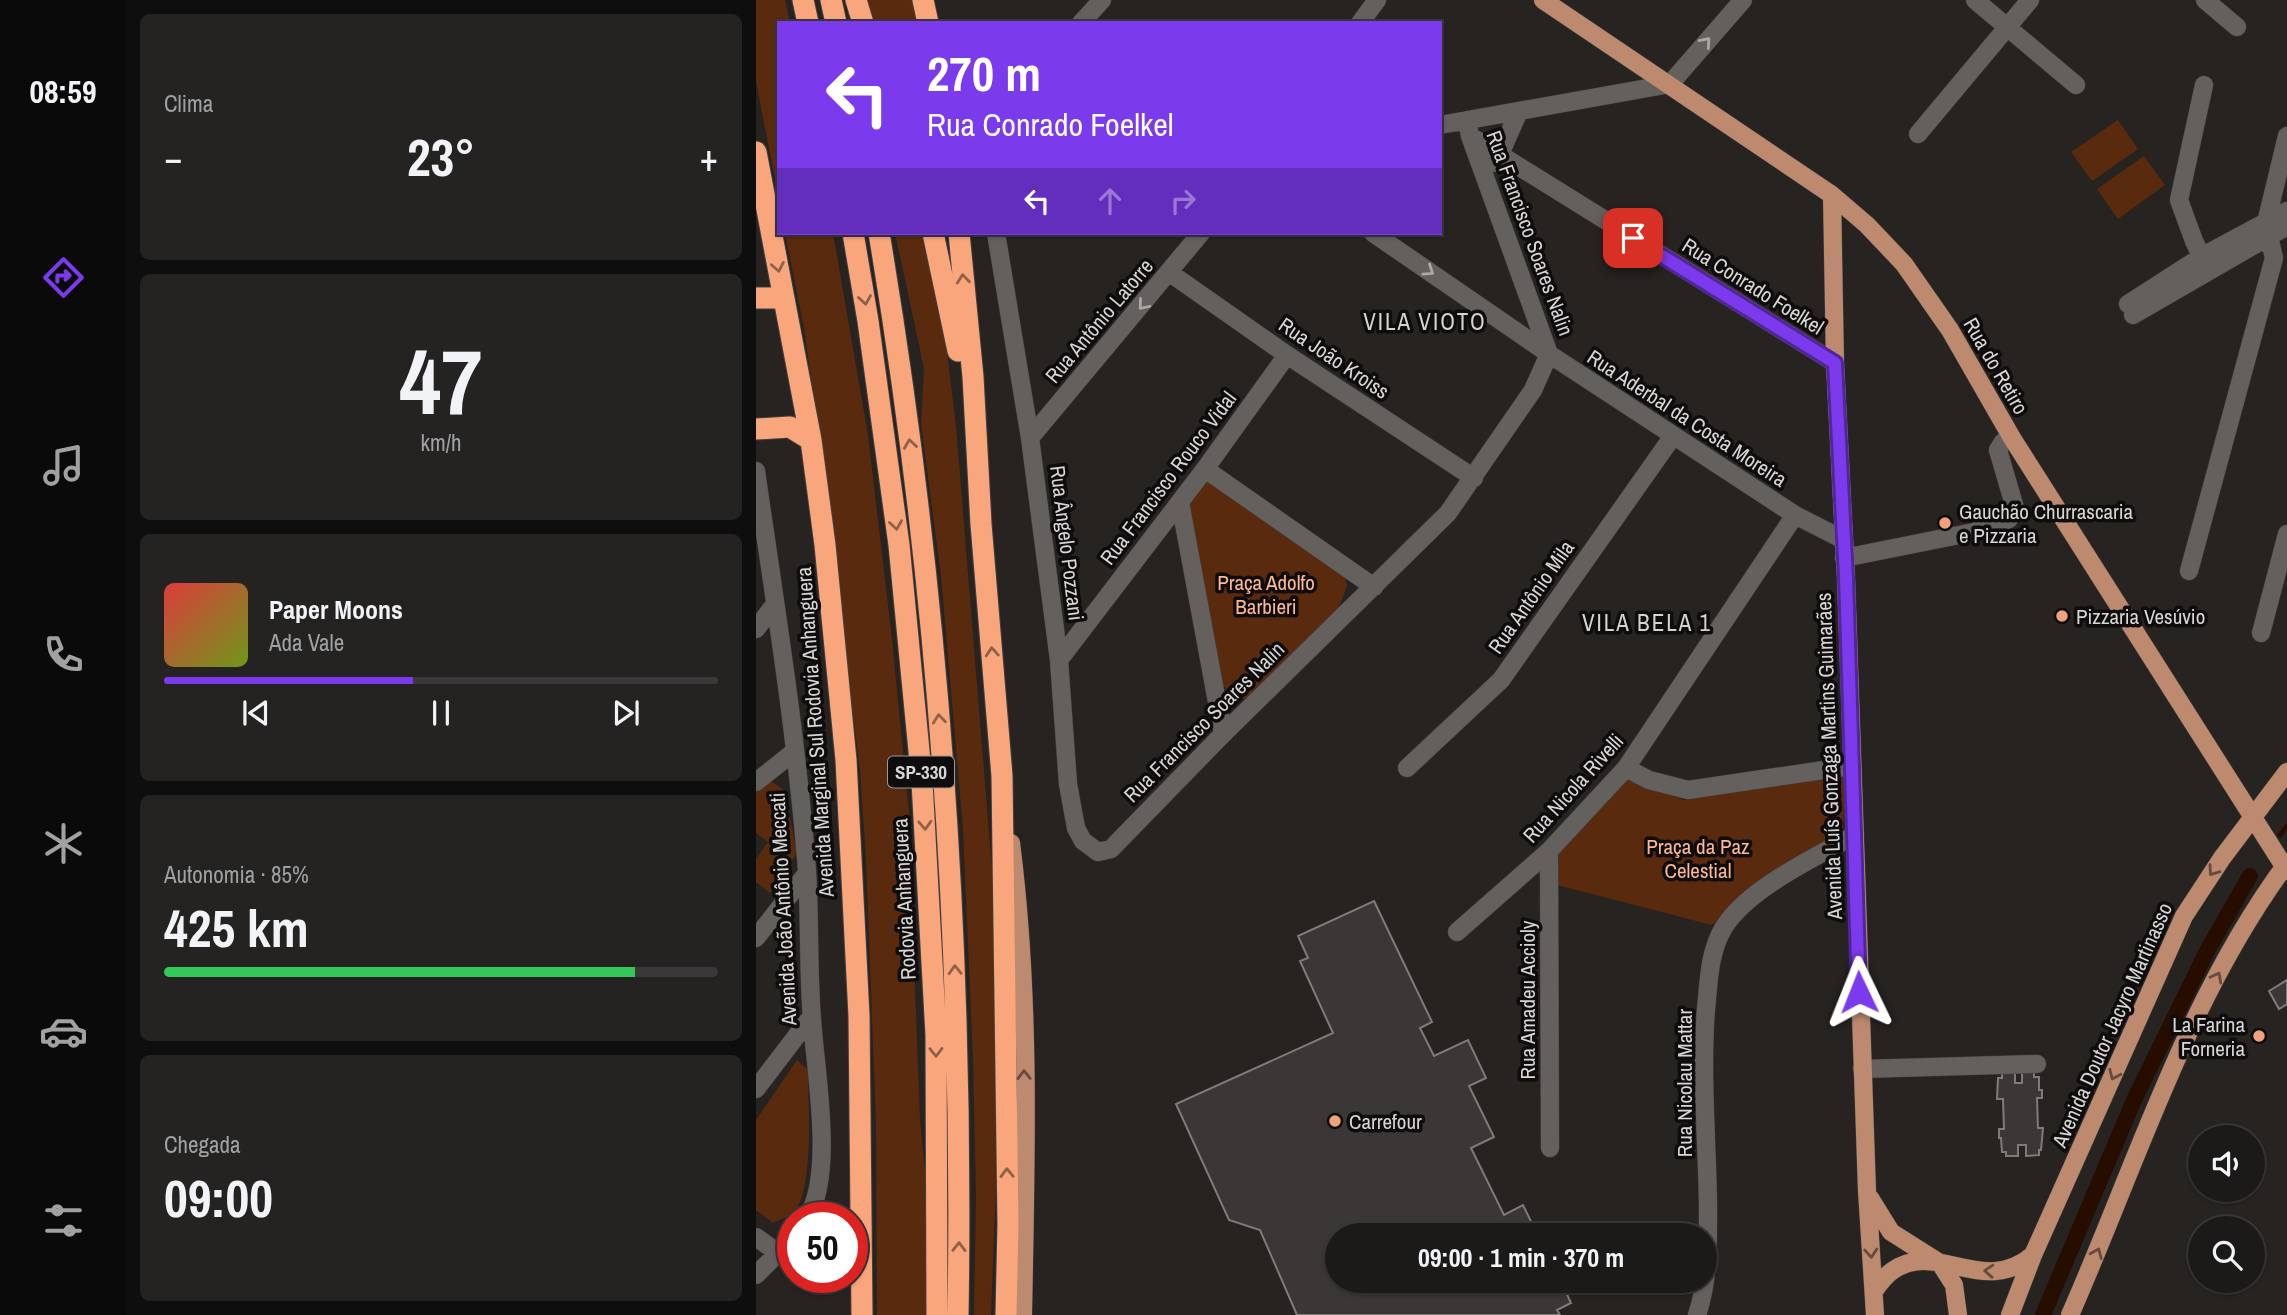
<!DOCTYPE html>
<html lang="pt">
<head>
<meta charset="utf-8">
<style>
  body { margin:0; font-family:"Archivo Narrow",sans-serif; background:#252322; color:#f1f3f6; height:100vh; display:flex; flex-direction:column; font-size:26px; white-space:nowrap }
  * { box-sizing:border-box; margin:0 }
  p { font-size:23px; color:#a0a1a2 }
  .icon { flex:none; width:38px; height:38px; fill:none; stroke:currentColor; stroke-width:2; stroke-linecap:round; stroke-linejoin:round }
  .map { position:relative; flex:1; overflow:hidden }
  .drawer { display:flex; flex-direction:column; gap:14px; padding:14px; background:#0f0e0e; width:630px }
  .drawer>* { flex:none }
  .guide { position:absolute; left:21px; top:21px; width:665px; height:214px; border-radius:0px; box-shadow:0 2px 5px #0004,0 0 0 2px #3a3838; background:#7c3aed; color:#fff; overflow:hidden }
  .buttons { position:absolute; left:1432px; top:1125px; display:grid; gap:14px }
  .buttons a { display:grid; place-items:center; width:77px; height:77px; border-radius:50%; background:#1c1a19; box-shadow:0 2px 5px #0004,0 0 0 2px #3a3838; font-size:35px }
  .speed { position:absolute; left:21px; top:1202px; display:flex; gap:14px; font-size:35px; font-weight:700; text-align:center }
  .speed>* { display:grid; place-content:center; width:91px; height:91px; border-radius:50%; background:#1c1a19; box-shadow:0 2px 5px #0004,0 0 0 2px #3a3838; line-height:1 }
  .speed .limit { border:10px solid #d22; background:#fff; color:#111 }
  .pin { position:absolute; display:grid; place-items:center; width:60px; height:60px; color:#fff; margin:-30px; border-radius:14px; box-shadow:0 4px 10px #0006 }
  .me { position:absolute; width:77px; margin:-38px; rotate:358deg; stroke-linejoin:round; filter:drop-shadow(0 0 5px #0008) }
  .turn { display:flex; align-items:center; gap:24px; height:147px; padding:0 35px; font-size:32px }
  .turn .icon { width:91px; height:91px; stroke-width:2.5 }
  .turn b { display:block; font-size:49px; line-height:60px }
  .lanes { display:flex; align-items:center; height:66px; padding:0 35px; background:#0003; justify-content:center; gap:35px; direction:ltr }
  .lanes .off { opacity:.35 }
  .big { font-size:52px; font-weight:800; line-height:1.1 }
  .drawer .widget { flex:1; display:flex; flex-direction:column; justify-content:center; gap:10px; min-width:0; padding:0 24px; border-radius:10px; background:#252322 }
  .drawer .dial { align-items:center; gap:0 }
  .dial b { font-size:91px; line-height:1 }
  .song { display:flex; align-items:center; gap:21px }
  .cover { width:84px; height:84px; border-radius:10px; background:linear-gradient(135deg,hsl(0 70% 55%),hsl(80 70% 35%)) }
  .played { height:7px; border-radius:4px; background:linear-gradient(90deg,#7c3aed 45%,#3a3838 45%) }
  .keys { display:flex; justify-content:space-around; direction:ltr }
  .heat { display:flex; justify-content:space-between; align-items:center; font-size:38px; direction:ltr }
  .charge { height:10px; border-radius:5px; background:linear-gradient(90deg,#34c759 85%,#3a3838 0) }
  .trip { position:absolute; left:569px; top:1223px; width:392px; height:70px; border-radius:35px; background:#1c1a19; box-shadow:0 2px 5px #0004,0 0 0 2px #3a3838; font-weight:800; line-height:70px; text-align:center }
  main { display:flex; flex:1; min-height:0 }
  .dock { display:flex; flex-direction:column; width:126px; justify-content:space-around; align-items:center; background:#0b0a0a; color:#a0a1a2 }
  .dock .icon { width:49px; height:49px }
  .dock .current { color:#7c3aed }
  .dock b { font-size:32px; color:#f1f3f6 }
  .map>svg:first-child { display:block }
  .green { fill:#5a2a0e }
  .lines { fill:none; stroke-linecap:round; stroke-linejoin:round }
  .stream { stroke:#270c00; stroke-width:4.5 }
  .canal { stroke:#270c00; stroke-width:16 }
  .building { fill:#3b3736; stroke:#7f7b79; stroke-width:2 }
  .minor-casing { stroke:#434140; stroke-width:19 }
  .major-casing { stroke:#434140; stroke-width:19 }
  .highway-casing { stroke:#434140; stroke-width:23 }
  .minor { stroke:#64605e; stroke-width:18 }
  .major { stroke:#bd8a70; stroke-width:18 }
  .highway { stroke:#f9a67c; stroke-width:21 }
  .oneway { stroke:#aaa7a5 }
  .oneway2 { stroke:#8f614a }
  .oneway3 { stroke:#664b3e }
  .route-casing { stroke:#51269a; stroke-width:18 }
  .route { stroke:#7c3aed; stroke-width:12 }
  .poi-dot { fill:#f0a27a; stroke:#0e0c0c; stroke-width:2.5 }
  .labels { text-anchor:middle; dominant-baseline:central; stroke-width:7; stroke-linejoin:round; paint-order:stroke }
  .shield { fill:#0e0c0c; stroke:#9b9999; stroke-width:2 }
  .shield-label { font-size:19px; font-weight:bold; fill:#d8d6d5 }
  .street-label { font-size:21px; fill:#d8d6d5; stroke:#0e0c0c }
  .poi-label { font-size:21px; fill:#d8d6d5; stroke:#0e0c0c; text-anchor:start }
  .park-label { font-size:21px; fill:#fdb895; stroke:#0e0c0c }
  .neighbourhood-label { font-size:23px; letter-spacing:2px; fill:#d6d2cf; stroke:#0e0c0c }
</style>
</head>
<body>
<main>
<nav class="dock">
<b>08:59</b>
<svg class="icon current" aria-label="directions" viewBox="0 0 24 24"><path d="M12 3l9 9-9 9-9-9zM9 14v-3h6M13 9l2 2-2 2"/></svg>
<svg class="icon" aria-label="music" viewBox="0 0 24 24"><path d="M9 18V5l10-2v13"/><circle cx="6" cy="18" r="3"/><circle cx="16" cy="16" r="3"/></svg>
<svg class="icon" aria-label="phone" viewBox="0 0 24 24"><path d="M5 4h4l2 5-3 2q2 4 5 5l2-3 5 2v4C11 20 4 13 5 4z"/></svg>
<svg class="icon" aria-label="climate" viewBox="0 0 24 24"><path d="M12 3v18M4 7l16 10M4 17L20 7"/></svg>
<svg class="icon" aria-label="car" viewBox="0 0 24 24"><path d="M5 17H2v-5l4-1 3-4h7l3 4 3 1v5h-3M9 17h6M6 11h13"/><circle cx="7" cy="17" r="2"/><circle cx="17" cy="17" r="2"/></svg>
<svg class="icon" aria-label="filters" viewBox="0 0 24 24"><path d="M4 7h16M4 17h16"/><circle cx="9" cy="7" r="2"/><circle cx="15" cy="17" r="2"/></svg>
</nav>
<section class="drawer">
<div class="widget"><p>Clima</p>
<div class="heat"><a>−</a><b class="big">23°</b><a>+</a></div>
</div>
<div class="widget dial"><b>47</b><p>km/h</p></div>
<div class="widget">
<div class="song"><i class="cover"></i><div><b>Paper Moons</b><p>Ada Vale</p></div></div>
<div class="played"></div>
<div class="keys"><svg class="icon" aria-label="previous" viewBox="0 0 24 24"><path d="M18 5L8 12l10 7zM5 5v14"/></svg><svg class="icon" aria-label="pause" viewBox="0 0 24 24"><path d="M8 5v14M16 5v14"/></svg><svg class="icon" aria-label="next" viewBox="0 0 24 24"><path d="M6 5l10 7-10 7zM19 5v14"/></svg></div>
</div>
<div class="widget"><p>Autonomia · 85%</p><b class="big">425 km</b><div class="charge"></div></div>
<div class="widget"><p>Chegada</p><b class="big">09:00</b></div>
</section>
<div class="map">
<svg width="1531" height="1315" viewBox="0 0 1531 1315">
  <rect width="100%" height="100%" fill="#262321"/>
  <path class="green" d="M0,0H29L34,23H23V200L0,81Z
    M105,0H156L161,23H113Z
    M1362,120L1382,149L1336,181L1315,152Z
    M1388,156L1409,185L1362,219L1341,189Z
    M29,233H77L112,435L136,639L156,845L157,933L164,1120L172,1201L171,1315H121L120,1123L110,859L104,770L59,406L48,328Z
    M139,233H169L186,310L200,426L236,870L240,1189L235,1315H218L220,1193L217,1059L207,829L185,576L165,423L168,368Z
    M446,478L588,576L591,586L582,610L499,695L487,699L472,692L466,683L427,503Z
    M1089,772L1087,834L1025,866L956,925L801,885L803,850L872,779L928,800Z
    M12,779L28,790L41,853L14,893L0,882V859L12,842L0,833V790Z
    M41,1060L52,1070C52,1101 59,1192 37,1213C32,1217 23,1220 17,1223L0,1210V1120Z"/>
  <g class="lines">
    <path class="stream" d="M1524,835L1531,826"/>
    <path class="canal" d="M1287,1315L1378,1100L1452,949L1494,876"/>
  </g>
  <path class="building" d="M618,901L676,1022L664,1028L678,1056L712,1040L730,1078L713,1086L738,1137L715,1148L748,1215L767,1205L782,1236H581V1281H805L815,1303L801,1310L804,1315H541L504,1230L473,1220L420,1104L577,1033L544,961L552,958L542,936Z
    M1531,980V1004L1523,1009L1513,991Z
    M1278,1071V1077H1283V1090H1286V1098H1281L1282,1128H1287L1285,1150H1283V1155L1270,1156V1145H1262V1156H1250V1152H1246L1245,1138H1243V1129H1248L1247,1099H1241L1242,1078H1246V1072H1259V1083H1266V1072Z"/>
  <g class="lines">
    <g class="minor-casing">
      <path id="minor" d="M1219,0L1320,85
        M1449,0L1481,27
        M325,23L346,0
        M604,23L621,0
        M1448,85L1423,200L1438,241L1452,270
        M684,125L914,84L987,0
        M1162,134L1274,0
        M714,136L1079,363
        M740,163L763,111
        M240,233L274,438L303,660L312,784L320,828L327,841L342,852L355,849L467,734L692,513L777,390L793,354L714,136L711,120
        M617,233L793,354L1039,515L1086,539
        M414,273L531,355L718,478
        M1372,304L1445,257L1531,211
        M1377,315L1531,226
        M274,438L445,233
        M449,469L618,587
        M0,471C19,604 41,737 51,871C54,920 52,970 56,1019C59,1071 79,1173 51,1218
        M424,502L467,734
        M1088,558L1218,532L1253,519L1259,508L1242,450L1247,442L1256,438
        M1433,571L1518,258L1510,223L1531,136
        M0,629L19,604
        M1505,633L1531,534
        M303,660L449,469L531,355
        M651,768L745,680L917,436
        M870,768L893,780L932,790L1095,766
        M0,782L39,751
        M793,851L794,1148
        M701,932L793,851L870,768L1039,515
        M0,938L51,873
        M1106,1069L1281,1064
        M0,1089L55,1017
        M0,1237L22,1253
        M0,1275L37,1238
        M941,1315C953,1279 952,1243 952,1205C951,1139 945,1074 950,1009C953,980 953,952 968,927C993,888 1058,858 1097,836"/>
    </g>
    <g class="major-casing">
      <path id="major" d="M787,0L1076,195L1111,225L1148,264L1194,330L1256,438L1531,871
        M1076,195L1079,363L1090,578L1111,1191L1119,1315
        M255,843C275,999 270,1158 267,1315
        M1114,1198L1135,1232L1184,1263L1198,1285L1202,1315
        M1118,1291C1123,1284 1129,1276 1136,1271C1181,1239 1226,1298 1277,1255
        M1254,1315L1277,1255L1428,916L1466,858L1531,772
        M1314,1315C1381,1163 1431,998 1531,863"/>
    </g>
    <g class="highway-casing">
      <path id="highway" d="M47,0L52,23
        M75,0L80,23
        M100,0L107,23
        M167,0L172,23
        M0,152L55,440L69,545L90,760L103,1016L106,1315
        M97,233L112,321L143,545L166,782L180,1035L181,1315
        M123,233C183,590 208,953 202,1315
        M177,233L202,351
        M203,233L217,377L225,524L246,776L252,1224L250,1315
        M0,298H28
        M0,429L34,427L55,440"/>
    </g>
    <use href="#minor" class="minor"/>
    <use href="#major" class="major"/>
    <use href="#highway" class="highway"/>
  </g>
  <defs><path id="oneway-chevron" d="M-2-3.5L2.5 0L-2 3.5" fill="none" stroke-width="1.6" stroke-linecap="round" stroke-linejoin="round" transform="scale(1.75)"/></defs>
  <g class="oneway">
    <use href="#oneway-chevron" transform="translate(950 42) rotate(-49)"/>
    <use href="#oneway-chevron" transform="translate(673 271) rotate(34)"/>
    <use href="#oneway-chevron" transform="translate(387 305) rotate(130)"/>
  </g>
  <g class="oneway2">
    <use href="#oneway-chevron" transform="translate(22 267) rotate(79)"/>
    <use href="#oneway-chevron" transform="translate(207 279) rotate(-96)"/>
    <use href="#oneway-chevron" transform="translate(109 300) rotate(81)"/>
    <use href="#oneway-chevron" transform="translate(154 444) rotate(-98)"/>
    <use href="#oneway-chevron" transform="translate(140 525) rotate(82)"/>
    <use href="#oneway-chevron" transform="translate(236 652) rotate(-94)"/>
    <use href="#oneway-chevron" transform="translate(183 719) rotate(-96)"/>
    <use href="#oneway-chevron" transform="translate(169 825) rotate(87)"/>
    <use href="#oneway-chevron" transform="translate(199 970) rotate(-92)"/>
    <use href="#oneway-chevron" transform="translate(180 1052) rotate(89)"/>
    <use href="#oneway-chevron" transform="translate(251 1173) rotate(-91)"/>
    <use href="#oneway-chevron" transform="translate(203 1247) rotate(-89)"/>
  </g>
  <g class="oneway3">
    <use href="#oneway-chevron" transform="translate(1457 871) rotate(125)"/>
    <use href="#oneway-chevron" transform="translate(1461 977) rotate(-62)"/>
    <use href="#oneway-chevron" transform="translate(268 1075) rotate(-91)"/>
    <use href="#oneway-chevron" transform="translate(1358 1075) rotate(114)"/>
    <use href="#oneway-chevron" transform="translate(1115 1253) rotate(86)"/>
    <use href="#oneway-chevron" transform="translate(1341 1253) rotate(-67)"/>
    <use href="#oneway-chevron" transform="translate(1233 1271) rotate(-176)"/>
  </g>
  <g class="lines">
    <g class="route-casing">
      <path id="route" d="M877,238L1079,363L1090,578L1103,992"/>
    </g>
    <use href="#route" class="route"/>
  </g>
  <g class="poi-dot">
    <circle cx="1189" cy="523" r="7"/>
    <circle cx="1306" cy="616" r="7"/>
    <circle cx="1503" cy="1036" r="7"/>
    <circle cx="579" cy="1121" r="7"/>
  </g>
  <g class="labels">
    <rect class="shield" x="132" y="756.5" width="66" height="31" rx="5"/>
    <g class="shield-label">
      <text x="165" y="772">SP-330</text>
    </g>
    <g class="street-label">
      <text transform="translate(774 233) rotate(70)">Rua Francisco Soares Nalin</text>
      <text transform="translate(997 286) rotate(32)">Rua Conrado Foelkel</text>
      <text transform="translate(343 321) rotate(-50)">Rua Antônio Latorre</text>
      <text transform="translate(578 358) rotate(34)">Rua João Kroiss</text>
      <text transform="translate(1240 366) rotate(60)">Rua do Retiro</text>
      <text transform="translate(931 418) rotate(33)">Rua Aderbal da Costa Moreira</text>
      <text transform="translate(412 478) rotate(-53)">Rua Francisco Rouco Vidal</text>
      <text transform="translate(311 543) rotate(83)">Rua Ângelo Pozzani</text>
      <text transform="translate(775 597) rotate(-55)">Rua Antônio Mila</text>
      <text transform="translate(448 722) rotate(-45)">Rua Francisco Soares Nalin</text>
      <text transform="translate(59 732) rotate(-94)">Avenida Marginal Sul Rodovia Anhanguera</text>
      <text transform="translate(1073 756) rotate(-92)">Avenida Luís Gonzaga Martins Guimarães</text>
      <text transform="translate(817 788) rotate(-48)">Rua Nicola Rivelli</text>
      <text transform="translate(148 899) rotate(-93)">Rodovia Anhanguera</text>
      <text transform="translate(27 909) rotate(-93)">Avenida João Antônio Meccati</text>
      <text transform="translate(771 1000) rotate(-90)">Rua Amadeu Accioly</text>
      <text transform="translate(1356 1025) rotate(-66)">Avenida Doutor Jacyro Martinasso</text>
      <text transform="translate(928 1083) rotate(-90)">Rua Nicolau Mattar</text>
    </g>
    <g class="poi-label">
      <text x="1203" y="511">Gauchão Churrascaria<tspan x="1203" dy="24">e Pizzaria</tspan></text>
      <text x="1320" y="616">Pizzaria Vesúvio</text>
      <text x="1489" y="1024" text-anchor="end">La Farina<tspan x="1489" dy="24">Forneria</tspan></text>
      <text x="593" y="1121">Carrefour</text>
    </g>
    <g class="park-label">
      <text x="510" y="582">Praça Adolfo<tspan x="510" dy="24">Barbieri</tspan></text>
      <text x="942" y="846">Praça da Paz<tspan x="942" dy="24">Celestial</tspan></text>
    </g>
    <g class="neighbourhood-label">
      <text x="669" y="321">VILA VIOTO</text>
      <text x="891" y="622">VILA BELA 1</text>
    </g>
  </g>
</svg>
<div class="buttons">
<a><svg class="icon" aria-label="sound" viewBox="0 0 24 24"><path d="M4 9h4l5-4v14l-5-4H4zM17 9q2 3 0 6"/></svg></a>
<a><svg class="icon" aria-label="search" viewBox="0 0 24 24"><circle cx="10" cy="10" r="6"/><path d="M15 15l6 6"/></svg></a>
</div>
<div class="speed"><div class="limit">50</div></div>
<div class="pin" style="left:877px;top:238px;background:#d93025"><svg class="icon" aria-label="arrive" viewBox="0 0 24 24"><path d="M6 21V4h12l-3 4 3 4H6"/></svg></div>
<svg class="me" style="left:1103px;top:992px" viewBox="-20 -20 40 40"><path d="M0-17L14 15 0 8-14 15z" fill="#7c3aed" stroke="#fff" stroke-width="4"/></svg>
<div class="trip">09:00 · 1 min · 370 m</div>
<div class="guide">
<div class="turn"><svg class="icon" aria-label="left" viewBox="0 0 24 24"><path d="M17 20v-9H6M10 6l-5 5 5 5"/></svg><div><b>270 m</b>Rua Conrado Foelkel</div></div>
<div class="lanes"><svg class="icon" aria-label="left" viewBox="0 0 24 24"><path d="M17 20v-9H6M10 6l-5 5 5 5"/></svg><svg class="icon off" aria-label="ahead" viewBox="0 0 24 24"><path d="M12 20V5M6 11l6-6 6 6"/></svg><svg class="icon off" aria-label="right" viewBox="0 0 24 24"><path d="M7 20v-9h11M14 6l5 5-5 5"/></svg></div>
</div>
</div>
</main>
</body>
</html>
